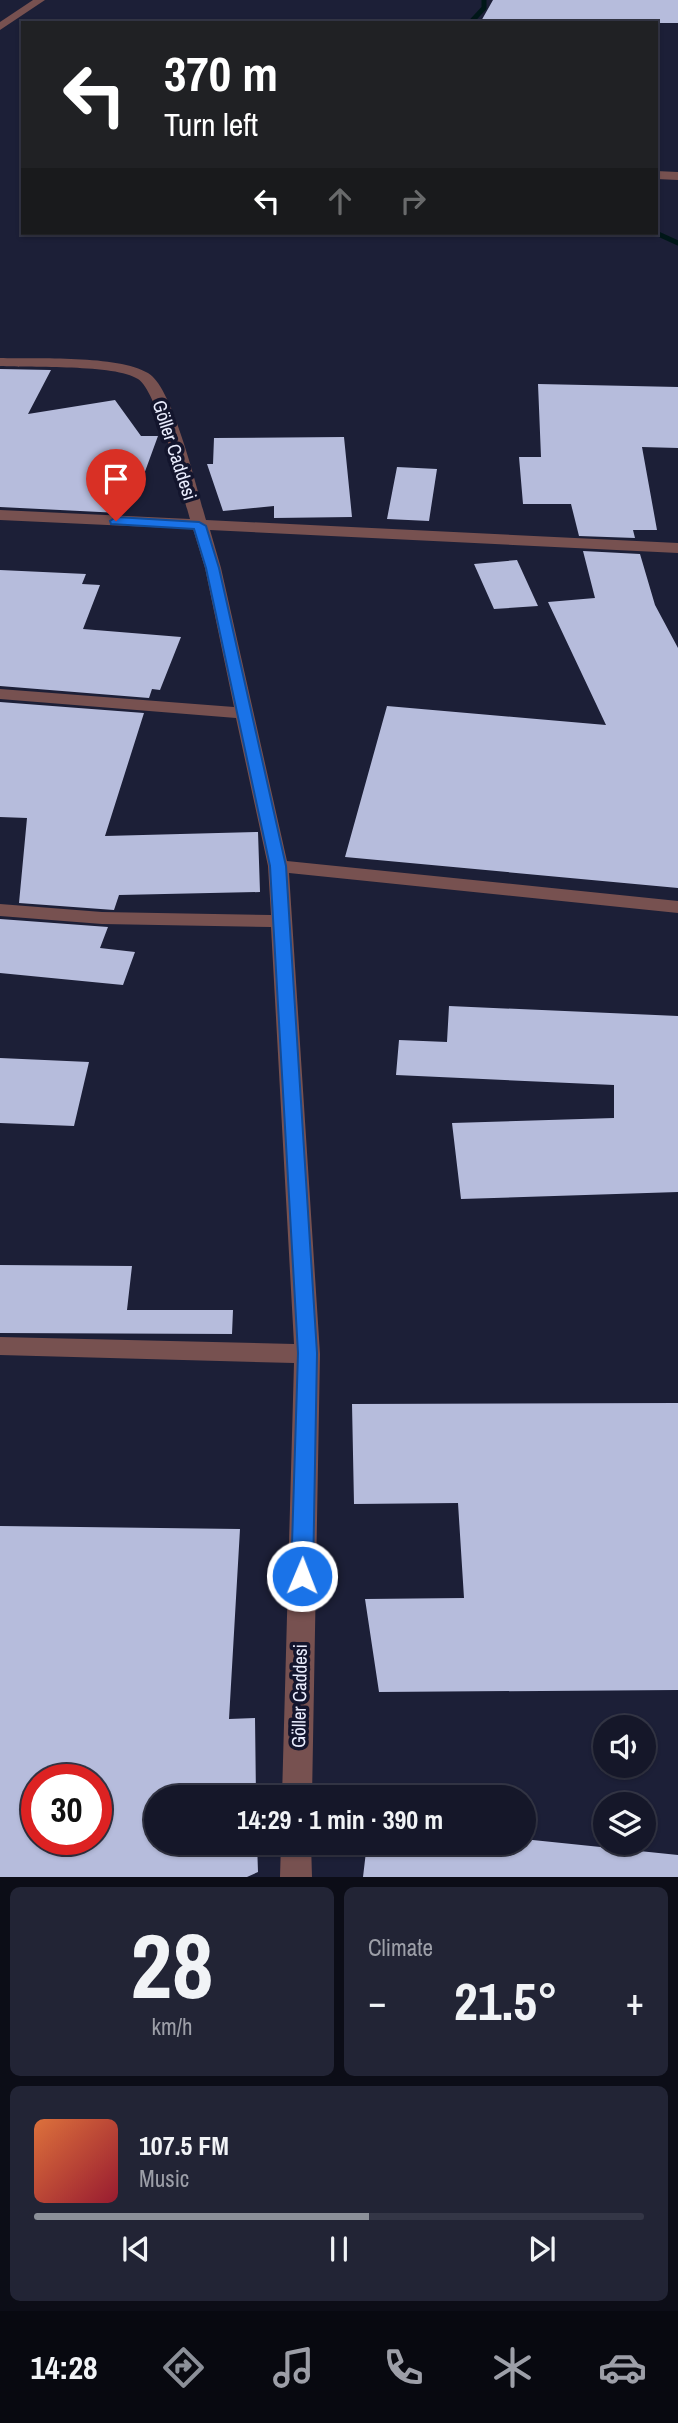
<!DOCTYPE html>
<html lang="en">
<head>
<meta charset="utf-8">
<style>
  body { margin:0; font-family:"Archivo Narrow",sans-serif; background:#222435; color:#f1f3f6; height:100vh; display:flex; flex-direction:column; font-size:26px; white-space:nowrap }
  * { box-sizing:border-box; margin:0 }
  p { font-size:23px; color:#9d9fa8 }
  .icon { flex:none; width:38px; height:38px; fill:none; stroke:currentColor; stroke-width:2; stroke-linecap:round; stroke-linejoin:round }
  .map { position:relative; height:1877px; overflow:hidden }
  .sheet { display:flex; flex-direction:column; gap:10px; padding:10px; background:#0c0d17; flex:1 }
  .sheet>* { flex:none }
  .hud { position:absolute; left:21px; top:21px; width:637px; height:214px; border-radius:0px; box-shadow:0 2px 5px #0004,0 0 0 2px #343646; background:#202124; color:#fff; overflow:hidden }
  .fabs { position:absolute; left:593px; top:1715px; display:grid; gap:14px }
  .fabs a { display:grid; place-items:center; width:63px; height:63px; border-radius:50%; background:#151729; box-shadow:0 2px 5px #0004,0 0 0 2px #343646; font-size:35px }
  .speed { position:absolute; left:21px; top:1764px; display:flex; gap:14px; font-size:35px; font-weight:700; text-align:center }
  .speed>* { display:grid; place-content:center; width:91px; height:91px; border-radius:50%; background:#151729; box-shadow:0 2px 5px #0004,0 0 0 2px #343646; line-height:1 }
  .speed .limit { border:10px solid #d22; background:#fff; color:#111 }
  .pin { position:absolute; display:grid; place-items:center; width:60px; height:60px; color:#fff; margin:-72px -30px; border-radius:50% 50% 50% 0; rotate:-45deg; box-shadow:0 0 7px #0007 }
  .pin .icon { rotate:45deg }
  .me { position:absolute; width:77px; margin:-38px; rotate:1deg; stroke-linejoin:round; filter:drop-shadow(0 0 5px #0008) }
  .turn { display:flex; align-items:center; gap:24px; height:147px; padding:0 28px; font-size:32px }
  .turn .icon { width:91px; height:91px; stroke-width:2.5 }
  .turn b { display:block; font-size:49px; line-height:60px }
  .lanes { display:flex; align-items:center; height:66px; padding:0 28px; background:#0003; justify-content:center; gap:35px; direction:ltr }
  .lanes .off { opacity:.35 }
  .big { font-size:52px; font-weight:700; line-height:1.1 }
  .sheet .tile { flex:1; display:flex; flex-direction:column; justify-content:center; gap:10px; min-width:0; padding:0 24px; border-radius:10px; background:#222435 }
  .sheet .dial { align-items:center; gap:0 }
  .dial b { font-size:91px; line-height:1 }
  .song { display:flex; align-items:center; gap:21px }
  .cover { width:84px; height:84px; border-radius:10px; background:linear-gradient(135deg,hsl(20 70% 55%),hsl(350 70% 35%)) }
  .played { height:7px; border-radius:4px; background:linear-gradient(90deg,#8c9099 55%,#343646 55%) }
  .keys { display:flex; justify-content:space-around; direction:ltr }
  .heat { display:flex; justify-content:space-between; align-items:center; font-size:38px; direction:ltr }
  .sheet .tiles { flex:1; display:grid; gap:10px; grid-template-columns:1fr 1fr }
  .tile:last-child { grid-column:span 2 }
  .trip { position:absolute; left:144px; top:1785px; width:392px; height:70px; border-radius:35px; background:#151729; box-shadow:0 2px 5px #0004,0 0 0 2px #343646; font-weight:700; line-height:70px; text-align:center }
  .tabs { display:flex; height:112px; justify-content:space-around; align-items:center; background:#080910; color:#9d9fa8 }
  .tabs .icon { width:49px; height:49px }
  .tabs .on { color:#8c9099 }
  .tabs b { font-size:32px; color:#f1f3f6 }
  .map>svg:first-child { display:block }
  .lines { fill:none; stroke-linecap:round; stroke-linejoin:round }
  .stream { stroke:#001718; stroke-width:5 }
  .building { fill:#b6bcdc; fill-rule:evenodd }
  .minor { fill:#775150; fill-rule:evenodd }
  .route { fill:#1a73e8; stroke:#114b97; stroke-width:2 }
  .labels { text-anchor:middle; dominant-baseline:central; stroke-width:7; stroke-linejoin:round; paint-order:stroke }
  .street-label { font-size:19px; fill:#eaedfe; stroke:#13152d }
</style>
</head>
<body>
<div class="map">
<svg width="678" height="1877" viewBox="0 0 678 1877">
  <rect width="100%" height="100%" fill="#1c1f37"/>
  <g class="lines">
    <path class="stream" d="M470,23L484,8V0
      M656,233L678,243"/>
  </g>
  <path class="building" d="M493,0H678V23H480Z
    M0,369L51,370L28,414L115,400L141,436H158L143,477H133L120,513L0,507Z
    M538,384L678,387V448L642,447L657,530H633L635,538L579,536L571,504H523L519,457H541Z
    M344,437L352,517L274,518V506L223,511L207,464H213L214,438Z
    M397,467L437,469L429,521L387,519Z
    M583,551L640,554L655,605L678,648V888L345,857L387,706L606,725L548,602L595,598Z
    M517,560L538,606L494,609L474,564Z
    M0,570L86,574L82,584L100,585L83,629L181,637L160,690L152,689L149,698L0,686Z
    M0,702L144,713L105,836L258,832L260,892L119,895L114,910L19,903L27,818L0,817Z
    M0,919L108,927L100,948L135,952L123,985L0,973Z
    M449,1006L678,1016V1192L461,1199L452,1123L614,1118V1085L396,1075L399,1040L447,1042Z
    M0,1058L89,1062L74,1126L0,1123Z
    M0,1265L132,1266L127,1310H233L232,1334L0,1333Z
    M678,1403V1690L379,1692L365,1599L464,1598L458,1503L354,1504L352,1404Z
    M0,1526L240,1529L229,1719L255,1718L256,1797H156V1843H257L258,1872L247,1877H0ZM37,1780H96V1839H37Z
    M523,1839L678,1855V1877H363L367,1843H523Z"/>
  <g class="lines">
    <path class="minor" d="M33,0H45L0,30V22Z
      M656,171L678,172V180L656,179Z
      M0,358C36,359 118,355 148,373C173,387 197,490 206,520L678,543V553L210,530L221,568L287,861L678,901V913L289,873L320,1354L312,1797H282L294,1363L0,1355V1337L294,1344L271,927L102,924L0,916V904L102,912L271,915L268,866L236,718L0,699V689L234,707L205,568L193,529L0,520V510L190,519C182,492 158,392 138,379C115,364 31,368 0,366Z
      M281,1843H311L312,1877H280Z"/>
  </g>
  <path class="route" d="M116,517L199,522L206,526L219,568L286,866L317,1353L313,1576L310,1582L302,1585L295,1582L291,1576L298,1353L270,866L206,568L194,529L111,524L110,521Z"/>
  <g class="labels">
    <g class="street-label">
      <text transform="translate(175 450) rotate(72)">Göller Caddesi</text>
      <text transform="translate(299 1696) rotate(-89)">Göller Caddesi</text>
    </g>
  </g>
</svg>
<div class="fabs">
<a><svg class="icon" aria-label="sound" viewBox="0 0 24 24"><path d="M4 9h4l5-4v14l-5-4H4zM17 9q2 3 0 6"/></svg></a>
<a><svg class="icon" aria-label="layers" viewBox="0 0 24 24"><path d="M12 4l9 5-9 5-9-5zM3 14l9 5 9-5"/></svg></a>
</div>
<div class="speed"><div class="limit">30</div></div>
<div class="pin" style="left:116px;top:521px;background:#d93025"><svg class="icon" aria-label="arrive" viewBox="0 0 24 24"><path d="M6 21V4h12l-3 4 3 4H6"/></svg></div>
<svg class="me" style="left:302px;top:1576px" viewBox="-20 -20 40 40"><circle r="17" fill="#1a73e8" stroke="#fff" stroke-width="3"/><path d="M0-11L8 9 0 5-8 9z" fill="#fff"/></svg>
<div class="trip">14:29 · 1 min · 390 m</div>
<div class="hud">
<div class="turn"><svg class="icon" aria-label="left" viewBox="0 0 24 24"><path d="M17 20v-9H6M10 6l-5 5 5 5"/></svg><div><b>370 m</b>Turn left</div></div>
<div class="lanes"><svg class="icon" aria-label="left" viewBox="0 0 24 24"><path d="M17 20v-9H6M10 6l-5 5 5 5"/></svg><svg class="icon off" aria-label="ahead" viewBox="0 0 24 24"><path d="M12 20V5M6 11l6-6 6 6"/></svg><svg class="icon off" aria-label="right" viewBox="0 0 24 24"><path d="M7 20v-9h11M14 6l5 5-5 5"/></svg></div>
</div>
</div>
<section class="sheet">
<div class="tiles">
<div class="tile dial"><b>28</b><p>km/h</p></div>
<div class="tile"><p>Climate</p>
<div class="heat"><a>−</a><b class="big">21.5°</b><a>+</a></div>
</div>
<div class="tile">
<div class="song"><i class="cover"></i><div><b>107.5 FM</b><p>Music</p></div></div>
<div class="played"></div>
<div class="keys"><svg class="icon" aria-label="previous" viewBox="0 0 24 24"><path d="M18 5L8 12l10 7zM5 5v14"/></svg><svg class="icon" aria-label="pause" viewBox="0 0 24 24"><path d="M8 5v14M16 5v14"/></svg><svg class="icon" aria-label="next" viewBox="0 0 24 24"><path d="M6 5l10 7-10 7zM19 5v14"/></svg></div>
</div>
</div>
</section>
<nav class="tabs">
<b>14:28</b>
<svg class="icon on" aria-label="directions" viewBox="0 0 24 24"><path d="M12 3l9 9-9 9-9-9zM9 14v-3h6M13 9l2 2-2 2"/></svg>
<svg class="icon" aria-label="music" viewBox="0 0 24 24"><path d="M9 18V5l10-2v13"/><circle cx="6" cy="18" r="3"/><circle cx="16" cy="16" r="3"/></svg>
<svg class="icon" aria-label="phone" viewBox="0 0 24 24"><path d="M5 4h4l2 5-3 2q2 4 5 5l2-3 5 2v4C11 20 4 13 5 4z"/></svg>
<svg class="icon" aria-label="climate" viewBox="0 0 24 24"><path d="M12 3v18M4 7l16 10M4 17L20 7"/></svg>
<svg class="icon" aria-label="car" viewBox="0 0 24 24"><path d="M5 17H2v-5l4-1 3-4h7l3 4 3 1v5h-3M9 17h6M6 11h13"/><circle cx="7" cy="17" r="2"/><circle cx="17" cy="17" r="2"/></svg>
</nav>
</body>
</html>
